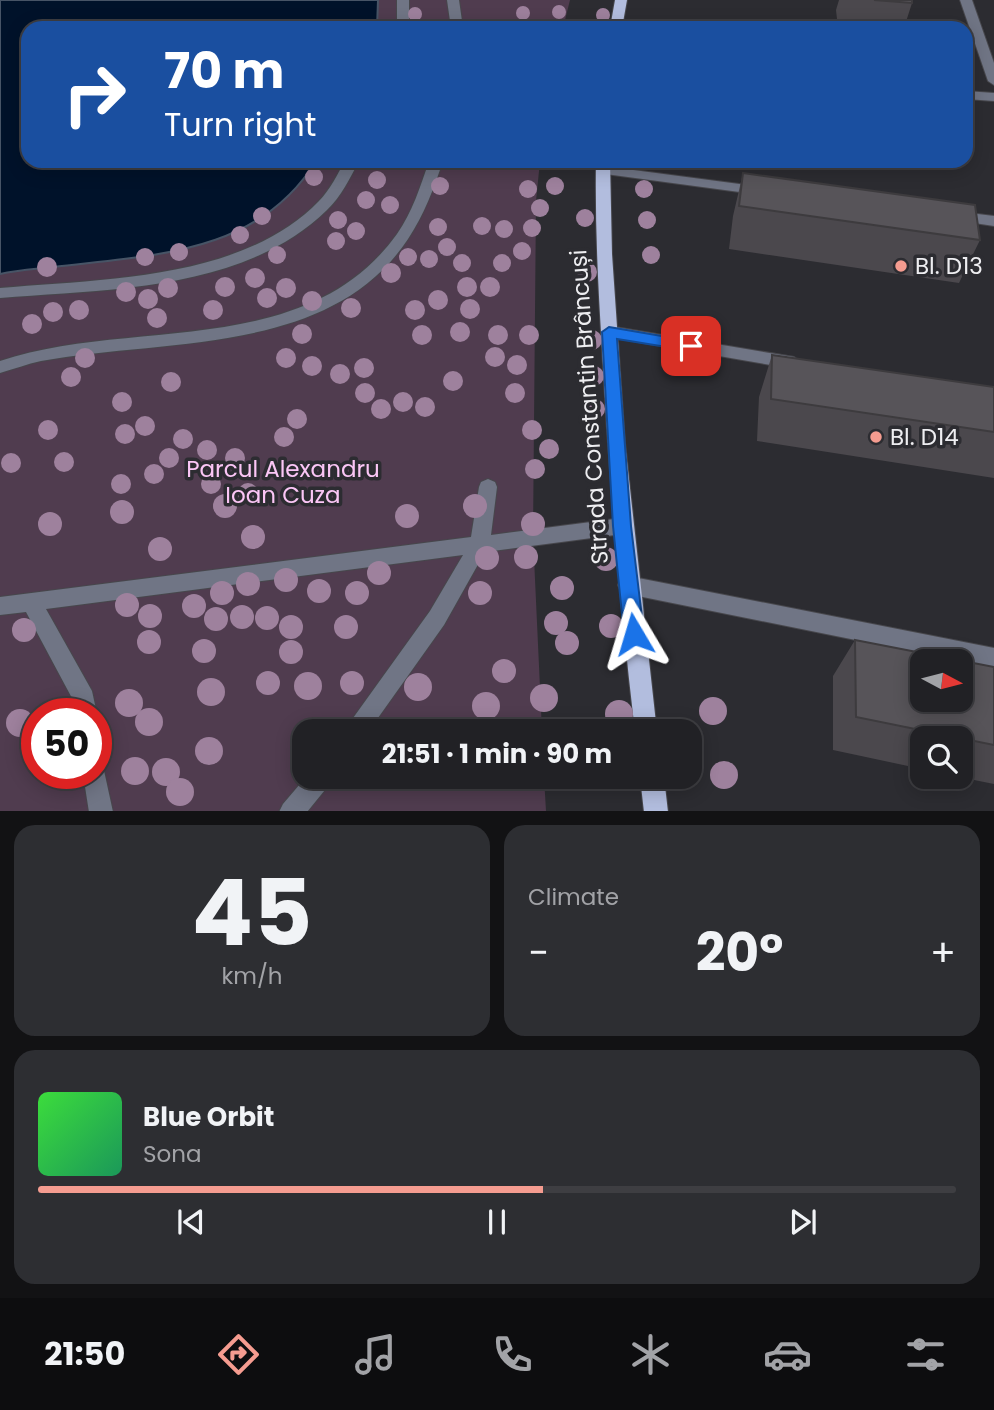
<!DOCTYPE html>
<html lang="en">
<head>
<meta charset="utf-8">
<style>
  body { margin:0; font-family:Poppins,sans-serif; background:#2d2e32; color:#f1f3f6; height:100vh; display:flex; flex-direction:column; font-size:26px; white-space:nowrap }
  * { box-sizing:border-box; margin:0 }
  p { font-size:23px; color:#a2a3a7 }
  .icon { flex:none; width:38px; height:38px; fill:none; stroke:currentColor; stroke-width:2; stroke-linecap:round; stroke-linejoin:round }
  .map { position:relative; height:811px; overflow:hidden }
  .sheet { display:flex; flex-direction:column; gap:14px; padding:14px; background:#121214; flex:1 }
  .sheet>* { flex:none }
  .hud { position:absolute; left:21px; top:21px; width:952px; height:147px; border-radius:21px; box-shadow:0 4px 18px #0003,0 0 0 2px #3e3e42; background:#1a4fa0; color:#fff; overflow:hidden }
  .needle { width:46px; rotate:97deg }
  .controls { position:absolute; left:910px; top:649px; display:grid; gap:14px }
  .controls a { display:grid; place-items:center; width:63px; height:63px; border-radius:14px; background:#212125; box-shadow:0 4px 18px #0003,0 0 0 2px #3e3e42; font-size:35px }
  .speed { position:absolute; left:21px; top:698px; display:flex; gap:14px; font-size:35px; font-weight:700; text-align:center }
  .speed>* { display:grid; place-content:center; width:91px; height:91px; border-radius:50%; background:#212125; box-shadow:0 4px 18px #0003,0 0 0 2px #3e3e42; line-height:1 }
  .speed .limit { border:10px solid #d22; background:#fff; color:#111 }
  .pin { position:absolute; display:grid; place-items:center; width:60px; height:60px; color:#fff; margin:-30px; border-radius:14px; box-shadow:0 4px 10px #0006 }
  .me { position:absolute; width:77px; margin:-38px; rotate:353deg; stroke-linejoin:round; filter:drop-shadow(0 0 5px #0008) }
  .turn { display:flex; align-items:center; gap:24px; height:147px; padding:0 28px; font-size:32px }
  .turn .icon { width:91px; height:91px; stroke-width:2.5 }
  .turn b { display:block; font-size:49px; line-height:60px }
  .big { font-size:52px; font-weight:700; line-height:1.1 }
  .sheet .tile { flex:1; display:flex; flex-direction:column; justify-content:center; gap:10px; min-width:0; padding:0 24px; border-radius:21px; background:#2d2e32 }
  .sheet .dial { align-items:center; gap:0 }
  .dial b { font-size:91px; line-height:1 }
  .song { display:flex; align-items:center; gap:21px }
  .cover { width:84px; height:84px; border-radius:10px; background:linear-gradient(135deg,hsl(120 70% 55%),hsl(150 70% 35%)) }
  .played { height:7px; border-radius:4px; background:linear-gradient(90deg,#f59c90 55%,#3e3e42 55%) }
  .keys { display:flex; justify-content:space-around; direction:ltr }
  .heat { display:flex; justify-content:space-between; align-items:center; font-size:38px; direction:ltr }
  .sheet .tiles { flex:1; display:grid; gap:14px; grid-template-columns:1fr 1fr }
  .tile:last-child { grid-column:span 2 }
  .trip { position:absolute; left:292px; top:719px; width:410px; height:70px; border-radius:21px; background:#212125; box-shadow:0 4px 18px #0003,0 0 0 2px #3e3e42; font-weight:700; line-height:70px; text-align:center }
  .tabs { display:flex; height:112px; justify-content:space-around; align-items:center; background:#0d0d0f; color:#a2a3a7 }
  .tabs .icon { width:49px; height:49px }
  .tabs .current { color:#f59c90 }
  .tabs b { font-size:32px; color:#f1f3f6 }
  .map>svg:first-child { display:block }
  .green { fill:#503c4f; fill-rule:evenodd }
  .water { fill:#00122a; stroke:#475466; stroke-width:2 }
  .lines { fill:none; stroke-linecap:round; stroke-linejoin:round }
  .minor-casing { stroke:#47474c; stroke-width:2 }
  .major-casing { stroke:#47474c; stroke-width:2 }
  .minor { fill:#707585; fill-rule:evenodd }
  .major { fill:#b2bdde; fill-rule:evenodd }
  .tree { fill:#9e819d }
  .wall { fill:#4b484d }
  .building { fill:#575459; stroke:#3d3b3e; stroke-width:2; fill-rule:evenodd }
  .route { fill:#1a73e8; stroke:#114b97; stroke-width:2 }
  .poi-dot { fill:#f59c90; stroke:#2c2c31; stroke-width:2.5 }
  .labels { text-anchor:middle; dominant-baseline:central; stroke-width:7; stroke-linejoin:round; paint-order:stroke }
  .poi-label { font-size:23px; fill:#eeeef1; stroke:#2c2c31; text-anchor:start }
  .street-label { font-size:23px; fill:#eeeef1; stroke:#2c2c31 }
  .park-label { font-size:23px; fill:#fbc6f6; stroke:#2c2c31 }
</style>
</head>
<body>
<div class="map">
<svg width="994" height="812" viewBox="0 0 994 812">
  <rect width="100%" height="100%" fill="#2c2c31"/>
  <path class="green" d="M378,0H570L563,28H377Z
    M316,161H540L536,201L533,536L542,731L304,732V777H544L546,811H0V274C19,269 39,269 59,266C156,255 259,254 316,161ZM37,714H96V774H37Z"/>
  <path class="water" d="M0,0H378L377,28H28V161H316C258,255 152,255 53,267C36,269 17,270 0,274Z"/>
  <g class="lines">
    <g class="minor-casing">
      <path id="minor" d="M397,0H409V28H397Z
        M447,0H459L463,28H451Z
        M960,0H972L994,63V85L988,81Z
        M966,91L994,93V101L966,99Z
        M345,161H359C350,178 341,197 327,210C244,291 109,289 0,298V288C102,279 243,280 319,201C330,190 337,175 345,161Z
        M429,161H443C434,188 424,215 408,239C330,357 162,338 41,361C27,364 14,369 0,373V361C129,317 306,361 397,234C412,213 421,185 429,161Z
        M603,166L762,187L769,191L762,195L598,173L596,170Z
        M953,211L994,216V226L948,219L946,216L948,213Z
        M609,326L794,357L802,363L794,369L603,336L601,332L603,328Z
        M488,479L495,482L497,487L491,535L622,518L629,520L632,526L629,532L622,534L485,552L444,625L368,732H343L430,611L463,555L46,609L92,691L97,714L96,716V714H75L73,700L26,612L0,615V597L471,537L479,487L481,482Z
        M628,576L994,648V668L628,594L621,591L618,585L621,579Z
        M96,763L103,766L113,812H89L83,774H96Z
        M306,777H333L329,785L307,812H279L283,804Z"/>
    </g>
    <g class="major-casing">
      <path id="major" d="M615,0H627L622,28H610Z
        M596,161H610L612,254L625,443L657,732H635C620,604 609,476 602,348C598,286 595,224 596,161Z
        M640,777H664L668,812H644Z"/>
    </g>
    <use href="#minor" class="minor"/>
    <use href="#major" class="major"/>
  </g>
  <g class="tree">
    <circle cx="559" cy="12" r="7"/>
    <circle cx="523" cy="13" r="7"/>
    <circle cx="415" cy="14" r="7"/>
    <circle cx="603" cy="15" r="7"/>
    <circle cx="314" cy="177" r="9"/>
    <circle cx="377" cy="180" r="9"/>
    <circle cx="440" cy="186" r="9"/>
    <circle cx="555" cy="186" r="9"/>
    <circle cx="528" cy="189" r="9"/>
    <circle cx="644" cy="189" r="9"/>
    <circle cx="366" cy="200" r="9"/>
    <circle cx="390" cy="205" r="9"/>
    <circle cx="540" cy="208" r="9"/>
    <circle cx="262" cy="216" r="9"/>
    <circle cx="585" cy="218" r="9"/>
    <circle cx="338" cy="220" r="9"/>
    <circle cx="647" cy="220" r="9"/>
    <circle cx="482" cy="226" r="9"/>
    <circle cx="438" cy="227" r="9"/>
    <circle cx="532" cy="228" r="9"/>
    <circle cx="504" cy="229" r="9"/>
    <circle cx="356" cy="231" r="9"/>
    <circle cx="240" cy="235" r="9"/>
    <circle cx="336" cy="241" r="9"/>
    <circle cx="447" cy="247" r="9"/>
    <circle cx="522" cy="251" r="9"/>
    <circle cx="179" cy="252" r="9"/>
    <circle cx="277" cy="255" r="9"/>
    <circle cx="651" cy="255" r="9"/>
    <circle cx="145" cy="257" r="9"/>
    <circle cx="408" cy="257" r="9"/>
    <circle cx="429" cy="259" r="9"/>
    <circle cx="462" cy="263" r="9"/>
    <circle cx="502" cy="263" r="9"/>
    <circle cx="47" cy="267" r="10"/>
    <circle cx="587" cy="272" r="10"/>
    <circle cx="391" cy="273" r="10"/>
    <circle cx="255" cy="278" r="10"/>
    <circle cx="225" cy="287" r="10"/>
    <circle cx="467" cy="287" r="10"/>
    <circle cx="490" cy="287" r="10"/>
    <circle cx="168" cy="288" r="10"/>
    <circle cx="286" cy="288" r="10"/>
    <circle cx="126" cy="292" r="10"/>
    <circle cx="267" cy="298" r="10"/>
    <circle cx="148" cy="299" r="10"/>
    <circle cx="438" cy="300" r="10"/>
    <circle cx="312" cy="301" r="10"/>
    <circle cx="351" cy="308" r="10"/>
    <circle cx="470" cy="309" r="10"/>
    <circle cx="79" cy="310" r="10"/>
    <circle cx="213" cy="310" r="10"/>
    <circle cx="415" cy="310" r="10"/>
    <circle cx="53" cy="312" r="10"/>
    <circle cx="157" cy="318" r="10"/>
    <circle cx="32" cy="324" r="10"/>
    <circle cx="460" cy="332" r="10"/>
    <circle cx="302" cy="334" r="10"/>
    <circle cx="422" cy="335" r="10"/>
    <circle cx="498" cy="335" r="10"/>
    <circle cx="529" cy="335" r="10"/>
    <circle cx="592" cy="340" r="10"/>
    <circle cx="495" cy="357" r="10"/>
    <circle cx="85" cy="358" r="10"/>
    <circle cx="286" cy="358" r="10"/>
    <circle cx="517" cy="365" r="10"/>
    <circle cx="312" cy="366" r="10"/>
    <circle cx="364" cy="368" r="10"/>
    <circle cx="340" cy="374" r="10"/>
    <circle cx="594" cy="376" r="10"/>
    <circle cx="71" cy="377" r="10"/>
    <circle cx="453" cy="381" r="10"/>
    <circle cx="171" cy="382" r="10"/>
    <circle cx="365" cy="393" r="10"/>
    <circle cx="515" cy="393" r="10"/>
    <circle cx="122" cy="402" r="10"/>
    <circle cx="403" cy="402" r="10"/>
    <circle cx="425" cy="407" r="10"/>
    <circle cx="381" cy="409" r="10"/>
    <circle cx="595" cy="409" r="10"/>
    <circle cx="297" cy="419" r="10"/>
    <circle cx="145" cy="426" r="10"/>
    <circle cx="48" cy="430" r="10"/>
    <circle cx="532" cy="430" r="10"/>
    <circle cx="125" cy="434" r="10"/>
    <circle cx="284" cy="437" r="10"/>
    <circle cx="183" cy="439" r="10"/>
    <circle cx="549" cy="449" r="10"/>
    <circle cx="207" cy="450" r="10"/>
    <circle cx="169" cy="458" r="10"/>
    <circle cx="235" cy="458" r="10"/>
    <circle cx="64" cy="462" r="10"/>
    <circle cx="11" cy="463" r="10"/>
    <circle cx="535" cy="469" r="10"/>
    <circle cx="154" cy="474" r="10"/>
    <circle cx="121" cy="484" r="10"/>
    <circle cx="211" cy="484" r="10"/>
    <circle cx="248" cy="493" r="10"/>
    <circle cx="225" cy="506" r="12"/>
    <circle cx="475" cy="506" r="12"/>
    <circle cx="122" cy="512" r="12"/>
    <circle cx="407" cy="516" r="12"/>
    <circle cx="50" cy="524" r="12"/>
    <circle cx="533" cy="524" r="12"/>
    <circle cx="253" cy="537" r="12"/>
    <circle cx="160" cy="549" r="12"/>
    <circle cx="526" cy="557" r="12"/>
    <circle cx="487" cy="558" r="12"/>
    <circle cx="606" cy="559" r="12"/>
    <circle cx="379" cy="573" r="12"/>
    <circle cx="286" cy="580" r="12"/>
    <circle cx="248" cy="584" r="12"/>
    <circle cx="562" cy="588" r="12"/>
    <circle cx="319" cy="591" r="12"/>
    <circle cx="222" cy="593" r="12"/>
    <circle cx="357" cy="593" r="12"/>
    <circle cx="480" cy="593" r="12"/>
    <circle cx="127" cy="605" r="12"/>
    <circle cx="194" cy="606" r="12"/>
    <circle cx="150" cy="616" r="12"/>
    <circle cx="242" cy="617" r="12"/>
    <circle cx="267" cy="618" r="12"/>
    <circle cx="216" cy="619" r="12"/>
    <circle cx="556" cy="623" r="12"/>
    <circle cx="611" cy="626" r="12"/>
    <circle cx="291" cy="627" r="12"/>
    <circle cx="346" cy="627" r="12"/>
    <circle cx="24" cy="630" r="12"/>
    <circle cx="149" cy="642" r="12"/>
    <circle cx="567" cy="643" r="12"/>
    <circle cx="204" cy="651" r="12"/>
    <circle cx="291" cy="652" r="12"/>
    <circle cx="504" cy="671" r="12"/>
    <circle cx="268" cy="683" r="12"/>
    <circle cx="352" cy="683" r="12"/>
    <circle cx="308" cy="686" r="14"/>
    <circle cx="418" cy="687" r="14"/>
    <circle cx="211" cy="692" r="14"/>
    <circle cx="544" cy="698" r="14"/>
    <circle cx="129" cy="703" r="14"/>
    <circle cx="486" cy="706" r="14"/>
    <circle cx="713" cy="711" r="14"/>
    <circle cx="619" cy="714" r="14"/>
    <circle cx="149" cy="722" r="14"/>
    <circle cx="20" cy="723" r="14"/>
    <circle cx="209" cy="751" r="14"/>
    <circle cx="135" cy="771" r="14"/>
    <circle cx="166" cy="772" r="14"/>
    <circle cx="724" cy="775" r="14"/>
    <circle cx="180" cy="792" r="14"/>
  </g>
  <path class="wall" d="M839,0H912V3L904,28H838L836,10Z
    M743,173L980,240L959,283L729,249L733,216Z
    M772,355L994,387V478L757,441L759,397Z
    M855,640L994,667V784L959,777H961V738H922V769L833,750V676Z"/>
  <path class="building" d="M874,0H912V3Z
    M743,173L975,205L980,240L739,206Z
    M772,355L994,387V432L771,399Z
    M855,640L994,667V745L856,717ZM922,662H961V700H922Z"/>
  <path class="route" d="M609,327L691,341L699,346L691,351L617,339L631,526L644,634L641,640L634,642L627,640L624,634L613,526L602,332Z"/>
  <g class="poi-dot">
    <circle cx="901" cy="266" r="7"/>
    <circle cx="876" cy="437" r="7"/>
  </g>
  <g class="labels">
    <g class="poi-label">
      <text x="915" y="266">Bl. D13</text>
      <text x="890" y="437">Bl. D14</text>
    </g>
    <g class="street-label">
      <text transform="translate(589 407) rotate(-94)">Strada Constantin Brâncuși</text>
    </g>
    <g class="park-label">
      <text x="283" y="469">Parcul Alexandru<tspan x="283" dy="26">Ioan Cuza</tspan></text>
    </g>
  </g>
</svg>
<div class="controls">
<a><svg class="needle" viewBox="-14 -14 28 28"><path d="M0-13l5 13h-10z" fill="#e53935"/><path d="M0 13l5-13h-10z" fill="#a2a3a7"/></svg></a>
<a><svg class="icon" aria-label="search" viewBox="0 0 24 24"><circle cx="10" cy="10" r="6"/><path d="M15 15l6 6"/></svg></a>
</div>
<div class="speed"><div class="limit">50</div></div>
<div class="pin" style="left:691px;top:346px;background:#d93025"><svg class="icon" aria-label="arrive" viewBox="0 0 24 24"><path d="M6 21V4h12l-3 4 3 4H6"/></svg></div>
<svg class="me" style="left:634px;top:634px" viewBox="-20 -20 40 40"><path d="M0-17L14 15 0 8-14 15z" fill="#1a73e8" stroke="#fff" stroke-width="4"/></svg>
<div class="trip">21:51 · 1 min · 90 m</div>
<div class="hud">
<div class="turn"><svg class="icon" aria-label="right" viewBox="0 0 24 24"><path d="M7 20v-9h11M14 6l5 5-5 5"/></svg><div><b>70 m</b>Turn right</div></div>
</div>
</div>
<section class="sheet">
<div class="tiles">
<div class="tile dial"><b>45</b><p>km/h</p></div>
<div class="tile"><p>Climate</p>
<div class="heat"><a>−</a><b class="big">20°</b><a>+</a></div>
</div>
<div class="tile">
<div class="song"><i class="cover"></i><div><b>Blue Orbit</b><p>Sona</p></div></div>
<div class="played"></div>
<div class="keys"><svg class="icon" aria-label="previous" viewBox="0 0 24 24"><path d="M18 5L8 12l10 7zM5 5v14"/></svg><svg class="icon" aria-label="pause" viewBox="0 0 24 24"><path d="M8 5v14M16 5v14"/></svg><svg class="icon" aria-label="next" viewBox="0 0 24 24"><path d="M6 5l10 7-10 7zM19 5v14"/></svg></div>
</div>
</div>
</section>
<nav class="tabs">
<b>21:50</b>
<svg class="icon current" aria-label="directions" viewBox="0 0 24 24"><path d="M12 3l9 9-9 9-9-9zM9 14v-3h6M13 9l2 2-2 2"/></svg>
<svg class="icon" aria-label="music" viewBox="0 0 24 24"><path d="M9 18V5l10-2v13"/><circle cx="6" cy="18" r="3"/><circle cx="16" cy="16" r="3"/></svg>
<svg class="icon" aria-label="phone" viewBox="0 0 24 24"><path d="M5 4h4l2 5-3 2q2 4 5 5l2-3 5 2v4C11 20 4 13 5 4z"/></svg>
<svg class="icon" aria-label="climate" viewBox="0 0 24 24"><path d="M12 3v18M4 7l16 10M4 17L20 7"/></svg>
<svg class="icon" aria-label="car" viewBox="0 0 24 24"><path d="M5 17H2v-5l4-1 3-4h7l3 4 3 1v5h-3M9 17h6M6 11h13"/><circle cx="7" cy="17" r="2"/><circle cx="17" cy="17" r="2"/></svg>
<svg class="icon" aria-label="filters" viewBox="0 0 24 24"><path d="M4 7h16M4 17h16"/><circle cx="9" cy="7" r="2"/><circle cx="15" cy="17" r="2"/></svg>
</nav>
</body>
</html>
